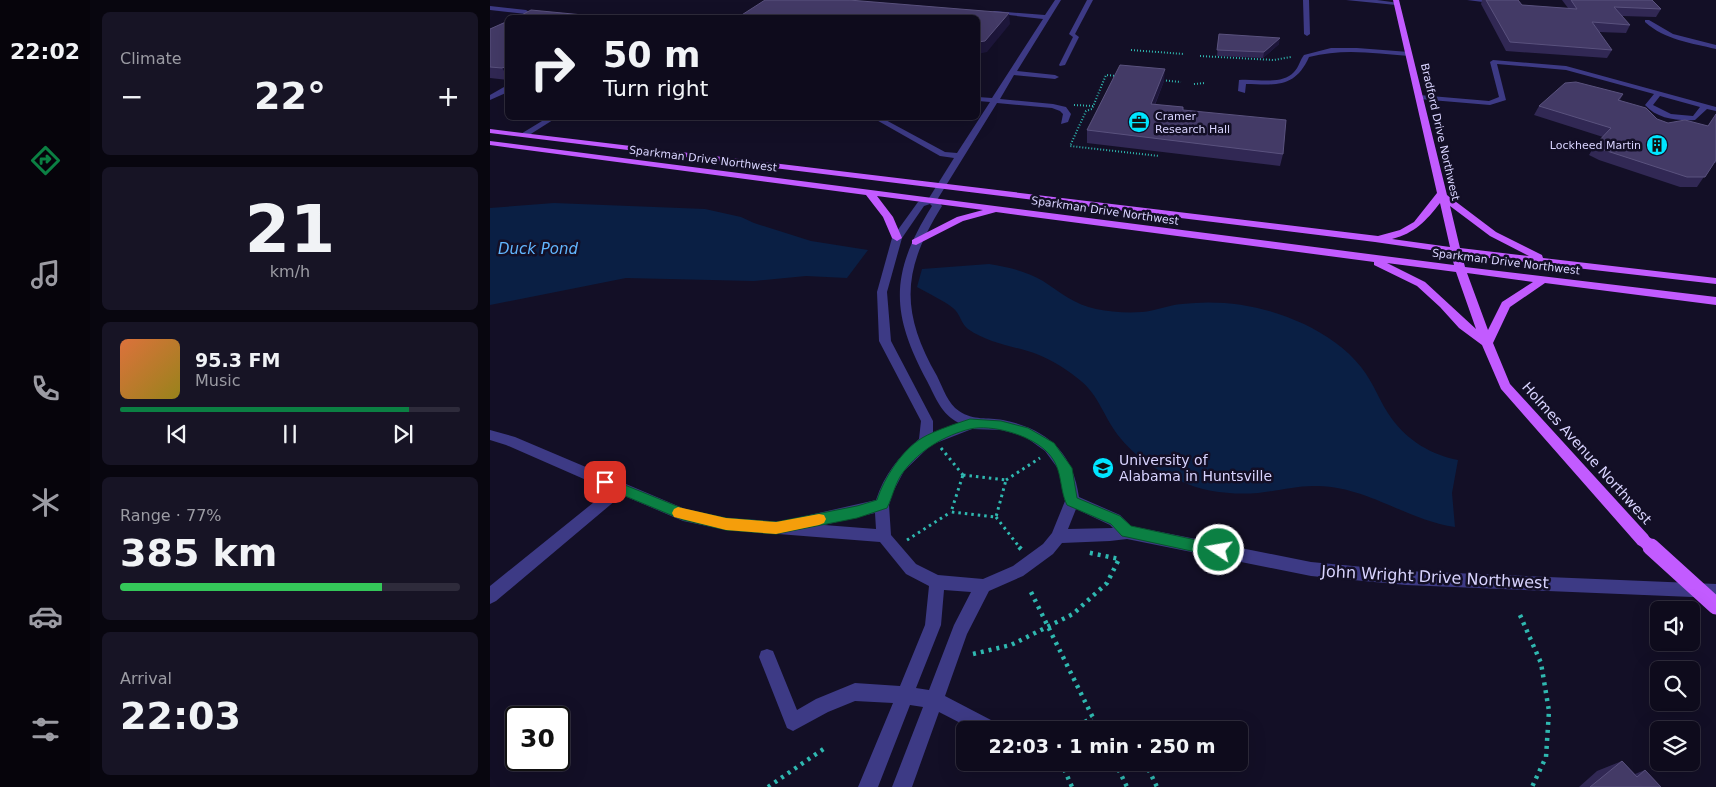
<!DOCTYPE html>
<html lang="en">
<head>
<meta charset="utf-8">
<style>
  body { margin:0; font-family:"DejaVu Sans",sans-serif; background:#171425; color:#f1f3f6; height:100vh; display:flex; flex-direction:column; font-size:19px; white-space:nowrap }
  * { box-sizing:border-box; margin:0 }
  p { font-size:16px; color:#9b9ba3 }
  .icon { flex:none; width:28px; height:28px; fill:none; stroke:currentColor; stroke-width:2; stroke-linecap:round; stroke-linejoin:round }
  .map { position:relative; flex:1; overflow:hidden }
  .panel { display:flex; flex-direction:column; gap:12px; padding:12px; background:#08060f; width:400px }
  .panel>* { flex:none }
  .guide { position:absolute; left:15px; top:15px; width:475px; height:105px; border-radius:8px; box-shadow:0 5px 20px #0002,0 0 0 1px #2e2b3b; background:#0e0b1c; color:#f1f3f6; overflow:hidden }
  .tools { position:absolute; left:1160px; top:601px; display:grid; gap:10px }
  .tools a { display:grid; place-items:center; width:50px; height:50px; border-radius:8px; background:#0e0b1c; box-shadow:0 5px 20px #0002,0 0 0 1px #2e2b3b; font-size:25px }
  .speed { position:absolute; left:15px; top:706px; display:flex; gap:10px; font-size:25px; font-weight:700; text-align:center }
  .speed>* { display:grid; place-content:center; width:65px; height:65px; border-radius:50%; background:#0e0b1c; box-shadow:0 5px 20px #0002,0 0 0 1px #2e2b3b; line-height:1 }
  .speed .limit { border:2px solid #111; border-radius:8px; background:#fff; color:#111 }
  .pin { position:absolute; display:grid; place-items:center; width:42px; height:42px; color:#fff; margin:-21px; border-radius:10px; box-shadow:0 2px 8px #0006 }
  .me { position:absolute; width:55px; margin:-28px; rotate:282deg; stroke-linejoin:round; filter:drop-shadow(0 0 4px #0008) }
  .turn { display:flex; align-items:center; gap:18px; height:105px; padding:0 15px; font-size:22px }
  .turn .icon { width:65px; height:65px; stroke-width:2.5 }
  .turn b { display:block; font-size:35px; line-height:42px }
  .big { font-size:38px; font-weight:800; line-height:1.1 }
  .panel .tile { flex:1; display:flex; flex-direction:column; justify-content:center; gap:8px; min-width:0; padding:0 18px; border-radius:8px; background:#171425 }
  .panel .dial { align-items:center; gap:0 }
  .dial b { font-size:65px; line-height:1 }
  .song { display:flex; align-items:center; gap:15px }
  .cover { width:60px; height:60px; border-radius:8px; background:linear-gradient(135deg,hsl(20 70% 55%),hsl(50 70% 35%)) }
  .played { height:5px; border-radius:2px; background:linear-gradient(90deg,#0b8043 85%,#2e2b3b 85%) }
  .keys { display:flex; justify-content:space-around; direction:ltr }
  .heat { display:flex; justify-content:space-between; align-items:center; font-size:28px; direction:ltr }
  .charge { height:8px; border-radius:4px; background:linear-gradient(90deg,#34c759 77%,#2e2b3b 0) }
  .trip { position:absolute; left:466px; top:721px; width:292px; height:50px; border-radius:8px; background:#0e0b1c; box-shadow:0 5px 20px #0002,0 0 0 1px #2e2b3b; font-weight:800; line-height:50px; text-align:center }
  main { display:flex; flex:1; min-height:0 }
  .menu { display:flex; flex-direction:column; width:90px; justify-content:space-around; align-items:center; background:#06040b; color:#9b9ba3 }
  .menu .icon { width:35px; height:35px }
  .menu .selected { color:#0b8043 }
  .menu b { font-size:22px; color:#f1f3f6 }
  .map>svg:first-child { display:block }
  .water { fill:#0a1f44 }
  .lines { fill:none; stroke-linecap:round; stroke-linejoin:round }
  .path-far2 { stroke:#2fb8b0; stroke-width:2; stroke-dasharray:1 2; stroke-linecap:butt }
  .path-far1 { stroke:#2fb8b0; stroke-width:3; stroke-dasharray:2.5 4; stroke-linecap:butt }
  .path { stroke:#2fb8b0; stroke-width:4.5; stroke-dasharray:3 5; stroke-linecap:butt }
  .minor { fill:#3d3a85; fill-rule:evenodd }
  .major { fill:#c25bff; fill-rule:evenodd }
  .major-bridge-far1 { stroke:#c25bff; stroke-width:13 }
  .major-bridge { stroke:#c25bff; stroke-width:17 }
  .wall { fill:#312854 }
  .shaded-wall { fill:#1d163a }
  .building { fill:#433a66; stroke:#5a527e }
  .route { fill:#0b8043; stroke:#07532c }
  .slow { fill:#f59e0b }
  .labels { text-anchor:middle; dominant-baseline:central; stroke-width:5; stroke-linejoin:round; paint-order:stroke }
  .far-poi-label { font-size:11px; fill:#d9d4ff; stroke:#130f26; text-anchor:start }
  .far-street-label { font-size:11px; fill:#d9d4ff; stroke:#130f26 }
  .street-label { font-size:14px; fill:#d9d4ff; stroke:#130f26 }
  .poi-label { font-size:14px; fill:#d9d4ff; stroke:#130f26; text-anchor:start }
  .water-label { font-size:15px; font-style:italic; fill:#62b6ff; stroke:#130f26 }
  .near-street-label { font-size:16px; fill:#d9d4ff; stroke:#130f26 }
</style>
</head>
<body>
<main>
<nav class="menu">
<b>22:02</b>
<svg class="icon selected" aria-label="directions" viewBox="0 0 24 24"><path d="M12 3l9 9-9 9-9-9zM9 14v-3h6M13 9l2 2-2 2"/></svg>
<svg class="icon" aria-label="music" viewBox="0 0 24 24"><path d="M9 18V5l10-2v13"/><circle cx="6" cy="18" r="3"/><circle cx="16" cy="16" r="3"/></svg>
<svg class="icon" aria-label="phone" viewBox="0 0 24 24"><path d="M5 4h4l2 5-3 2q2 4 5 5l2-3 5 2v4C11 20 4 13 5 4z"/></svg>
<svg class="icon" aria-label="climate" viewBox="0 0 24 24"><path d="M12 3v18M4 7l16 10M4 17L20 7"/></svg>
<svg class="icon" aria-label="car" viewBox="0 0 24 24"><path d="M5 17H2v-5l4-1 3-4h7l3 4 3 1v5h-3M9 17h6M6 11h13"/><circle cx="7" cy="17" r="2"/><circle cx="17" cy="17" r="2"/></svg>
<svg class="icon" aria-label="filters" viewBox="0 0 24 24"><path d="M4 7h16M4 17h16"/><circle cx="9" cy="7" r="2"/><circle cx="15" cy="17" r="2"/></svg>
</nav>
<section class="panel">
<div class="tile"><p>Climate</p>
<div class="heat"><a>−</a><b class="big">22°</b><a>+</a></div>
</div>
<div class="tile dial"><b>21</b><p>km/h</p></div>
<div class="tile">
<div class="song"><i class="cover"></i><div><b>95.3 FM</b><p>Music</p></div></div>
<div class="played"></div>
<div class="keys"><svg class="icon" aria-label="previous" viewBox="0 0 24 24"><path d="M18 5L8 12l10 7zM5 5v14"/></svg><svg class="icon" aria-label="pause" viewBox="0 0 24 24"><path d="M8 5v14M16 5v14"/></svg><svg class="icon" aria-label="next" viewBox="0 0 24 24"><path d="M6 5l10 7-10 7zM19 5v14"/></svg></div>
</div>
<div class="tile"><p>Range · 77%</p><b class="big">385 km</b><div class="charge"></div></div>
<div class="tile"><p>Arrival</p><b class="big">22:03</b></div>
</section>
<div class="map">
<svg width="1226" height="787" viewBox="0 0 1226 787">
  <rect width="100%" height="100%" fill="#130f26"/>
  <path class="water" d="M64,203L215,209L251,217L264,223L321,241L378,250L357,278L316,276L264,281L136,278L0,305V208Z
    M499,264C518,267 536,271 553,281C570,292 585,305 606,309C621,312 636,313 652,312C665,311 679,305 692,304C734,299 776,306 814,324C835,334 857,349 871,367C884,383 890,403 902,419C918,441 942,455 968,460L962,493L965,527C917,520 878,487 828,486C807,485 788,491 768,493C742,495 714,492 690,481C662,469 637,451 621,425C612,410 605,392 591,381C579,371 564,361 549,355C526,346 499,344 478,329C471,324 470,313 463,308C453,300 439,294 427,287L432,269Z"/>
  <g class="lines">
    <path class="path-far2" d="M641,50L694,54
      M710,56L784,60L801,57
      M627,76L616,75L602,109L596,111L580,146L669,156
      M670,80L691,82
      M704,84L715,83
      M584,105L603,106"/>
    <path class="path-far1" d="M451,448L473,475
      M473,475L516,480L506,517L461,512Z
      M516,480L550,458
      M506,517L530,548
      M417,540L461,512"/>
    <path class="path" d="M529,547L532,550
      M541,592L609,730
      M1030,615L1051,663L1059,711L1056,757L1042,787
      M483,654L521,645L583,614L617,583L629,559L596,552
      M581,730L602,718
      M571,762L582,787
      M625,762L637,787
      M655,762L667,787
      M278,787L335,748"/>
    <path class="minor" d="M565,0H571L527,71L565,75L569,77L565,79L524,75L510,99L563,104L576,107L581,114L578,122L571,124L573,114L570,111L562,108L507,103L447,200L452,206C412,270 410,311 447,376C453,388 458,404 469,411C484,421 497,417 513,420C557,429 583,452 589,497L630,515L641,526L821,562L916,571L1226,584V598L916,585L821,576L637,539L620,541L572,543L563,554L533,576L499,591L477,634L455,696L501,720L507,730H484L449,712L422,787H402L433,707L420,705L388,787H368L403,703L365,701L338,712L303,731L297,728L269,657L271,651L277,649L283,651L307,710L326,699L365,683L410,686L435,625L439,586L416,574L390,542L236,530L193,521L132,495L6,601L0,604V586L119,490L16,445L0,440V430L25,437L195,509L236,518L296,522L302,519L386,500C394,475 409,456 429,439L431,421L389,341L387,292L402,238L428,202L439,198L464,158L450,156L383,118H392L455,152L467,153L500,102L488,101V97L502,98L553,19L501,13L504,11L555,15ZM440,204L442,206C400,273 400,312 437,381C446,398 451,414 469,423L443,433V421L401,341L397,292L412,238L434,206ZM482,429L511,430L534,436L555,451L569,470L575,501L562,533L553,544L523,566L493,579L448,575L426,564L401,535L399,505L403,492L414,471L441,445ZM586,509L620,525L623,528L578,529ZM385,513L386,529L334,525ZM454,590L481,592L464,625L439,690L426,688L451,625Z
      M597,0H603L585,34L589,37L575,65L570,66L569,65L583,37L579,34Z
      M813,0H819L820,34L817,36L814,34Z
      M856,0H887L909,3L906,5Z
      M977,0H996L993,2Z
      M0,6L36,10L39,12L36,14L0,10Z
      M1155,20H1159L1183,34L1226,45V49C1201,43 1175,40 1155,22Z
      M841,48H867L919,52L922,54L919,56C885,53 852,48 819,57C805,88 786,85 756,84L755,93L748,91L749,80C765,78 791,86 804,72C809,67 810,60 814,55Z
      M1003,60L1076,66L1226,107V111L1217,109L1205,120C1188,121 1167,119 1155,105L1164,94L1076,70L1007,64L1016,100L1000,105L929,99L925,97L929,95L999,101L1009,97L1000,62ZM1170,96L1210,107L1203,116L1181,114L1163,105Z
      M14,87H18V92L0,100V95Z
      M57,118H66L36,137L29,135Z"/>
    <path class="major" d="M903,0H909L957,195L1006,232L1052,255L1053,258L1226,278V284L972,255L975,267L1226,297V305L1055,283L1020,307L1003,343L1020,384L1158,535L1160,540L1158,545L1153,547L1148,545L1011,389L992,345L969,328L950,307L927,286L884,265V262L506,212L473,221L426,245L422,244V240L467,217L493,210L387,196L403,217L412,238L407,241L402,238L393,217L376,195L0,145V141L964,265L961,253L885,242L0,133V129L888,236L910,230L924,222L947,193ZM950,203L960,247L902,239C925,233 936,221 950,203ZM960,206L1000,236L1039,256L970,248ZM897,263L966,272L986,329L935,282ZM977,273L1043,282L1012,302L998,330Z"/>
    <path class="major-bridge-far1" d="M1153,540L1162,548"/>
    <path class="major-bridge" d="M1161,547L1226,606"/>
  </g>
  <path class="wall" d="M992,0H1028L1032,5L1078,8L1072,0H1162L1171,9L1166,17L1132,16L1140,25L1136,33L1109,32L1122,50L1117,58L1016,51L991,4Z
    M18,21V80L0,78V29Z
    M729,34L789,44L773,58L727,56Z
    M674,81L665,105L693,107V110L793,154L790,166L597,143V130Z
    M1133,94L1130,100L1167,119L1178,123L1218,126L1226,114V163L1224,162L1207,187H1190L1109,160L1099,155L1105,145L1113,137L1044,115L1049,106Z
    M1132,761L1145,774L1155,770L1171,787H1089L1107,771Z"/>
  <path class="shaded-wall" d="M519,13L520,24L497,52L488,54V42Z
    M790,38L789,44L773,58L774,52Z
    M18,66V77L12,68Z
    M675,69L674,81L660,116L661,104Z"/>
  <path class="building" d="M275,0H359L519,13L495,41L488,42V18H247Z
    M996,0H1028L1032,5L1087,9L1081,0H1162L1171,9L1124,7L1140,25L1102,22L1122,50L1020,42Z
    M41,10L114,17L26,18Z
    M18,21V66L12,68L0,67V29Z
    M729,34L790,38L774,52L727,50Z
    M630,65L675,69L661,104L693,107V110L796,120L793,154L597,130Z
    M1086,82L1133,94L1128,100L1156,108L1167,119L1178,123L1195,120L1218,126L1226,114V160L1215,177H1197L1114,150L1105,145L1121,128L1049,106L1075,83Z
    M1132,761L1147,777L1155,770L1171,787H1100Z"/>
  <path class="route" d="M480,419L511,421L538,428L564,443L582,468L587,498L630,516L641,526L734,546L736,550L734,555L729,557L637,537L632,536L621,524L577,505C568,486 574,467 555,450C539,435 502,424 480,429C455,435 430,450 414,471C405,482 403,496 397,508L367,518L286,534L236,530L193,520L111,486L109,482L111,479L115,477L194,509L236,518L286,522L367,506L387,500C394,478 412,450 432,438C446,430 465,424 480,419Z"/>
  <path class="slow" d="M188,507L236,518L286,522L329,514L334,515L336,519L334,523L329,525L286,534L236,530L184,517L182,513L184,509Z"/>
  <defs>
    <g id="office-disc" transform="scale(1.125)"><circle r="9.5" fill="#00e5ff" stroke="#130f26"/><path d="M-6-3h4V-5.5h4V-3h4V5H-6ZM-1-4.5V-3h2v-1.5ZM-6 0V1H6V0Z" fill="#111"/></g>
    <g id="building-disc" transform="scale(1.125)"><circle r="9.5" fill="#00e5ff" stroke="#130f26"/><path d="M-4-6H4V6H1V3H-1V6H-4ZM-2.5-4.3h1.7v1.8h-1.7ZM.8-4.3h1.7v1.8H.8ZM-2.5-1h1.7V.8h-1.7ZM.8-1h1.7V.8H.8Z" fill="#111"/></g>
    <g id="university-disc" transform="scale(1.125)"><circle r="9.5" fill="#00e5ff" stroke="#130f26"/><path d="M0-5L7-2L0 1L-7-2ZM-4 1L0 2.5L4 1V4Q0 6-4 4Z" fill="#111"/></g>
  </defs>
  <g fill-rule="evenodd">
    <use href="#office-disc" x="649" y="122"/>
    <use href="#building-disc" x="1167" y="145"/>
    <use href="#university-disc" x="613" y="468"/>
  </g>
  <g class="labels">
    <g class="far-poi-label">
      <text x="665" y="116">Cramer<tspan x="665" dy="13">Research Hall</tspan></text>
      <text x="1151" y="145" text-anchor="end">Lockheed Martin</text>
    </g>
    <g class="far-street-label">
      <text transform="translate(950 132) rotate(77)">Bradford Drive Northwest</text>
      <text transform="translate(213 159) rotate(7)">Sparkman Drive Northwest</text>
      <text transform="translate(615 211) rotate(8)">Sparkman Drive Northwest</text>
      <text transform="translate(1016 262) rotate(7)">Sparkman Drive Northwest</text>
    </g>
    <g class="street-label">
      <text transform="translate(1097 453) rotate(48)">Holmes Avenue Northwest</text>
    </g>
    <g class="poi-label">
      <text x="629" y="460">University of<tspan x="629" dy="16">Alabama in Huntsville</tspan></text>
    </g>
    <g class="water-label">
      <text x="48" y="249">Duck Pond</text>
    </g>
    <g class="near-street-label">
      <text transform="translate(945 577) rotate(3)">John Wright Drive Northwest</text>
    </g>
  </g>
</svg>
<div class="tools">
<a><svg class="icon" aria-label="sound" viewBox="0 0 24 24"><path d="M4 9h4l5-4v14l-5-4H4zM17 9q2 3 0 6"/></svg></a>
<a><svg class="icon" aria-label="search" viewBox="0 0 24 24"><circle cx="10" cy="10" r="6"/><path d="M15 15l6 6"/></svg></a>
<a><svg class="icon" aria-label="layers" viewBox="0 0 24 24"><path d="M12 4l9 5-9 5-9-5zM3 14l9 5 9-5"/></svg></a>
</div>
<div class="speed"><div class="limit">30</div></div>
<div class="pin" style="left:115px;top:482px;background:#d93025"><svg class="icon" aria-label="arrive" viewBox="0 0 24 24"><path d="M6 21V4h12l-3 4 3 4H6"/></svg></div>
<svg class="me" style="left:729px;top:550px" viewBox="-20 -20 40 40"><circle r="17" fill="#0b8043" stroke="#fff" stroke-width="3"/><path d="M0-11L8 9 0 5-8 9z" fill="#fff"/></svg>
<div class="trip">22:03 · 1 min · 250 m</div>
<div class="guide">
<div class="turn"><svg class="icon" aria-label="right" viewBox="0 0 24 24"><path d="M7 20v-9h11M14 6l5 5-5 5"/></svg><div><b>50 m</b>Turn right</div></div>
</div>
</div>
</main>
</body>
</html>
